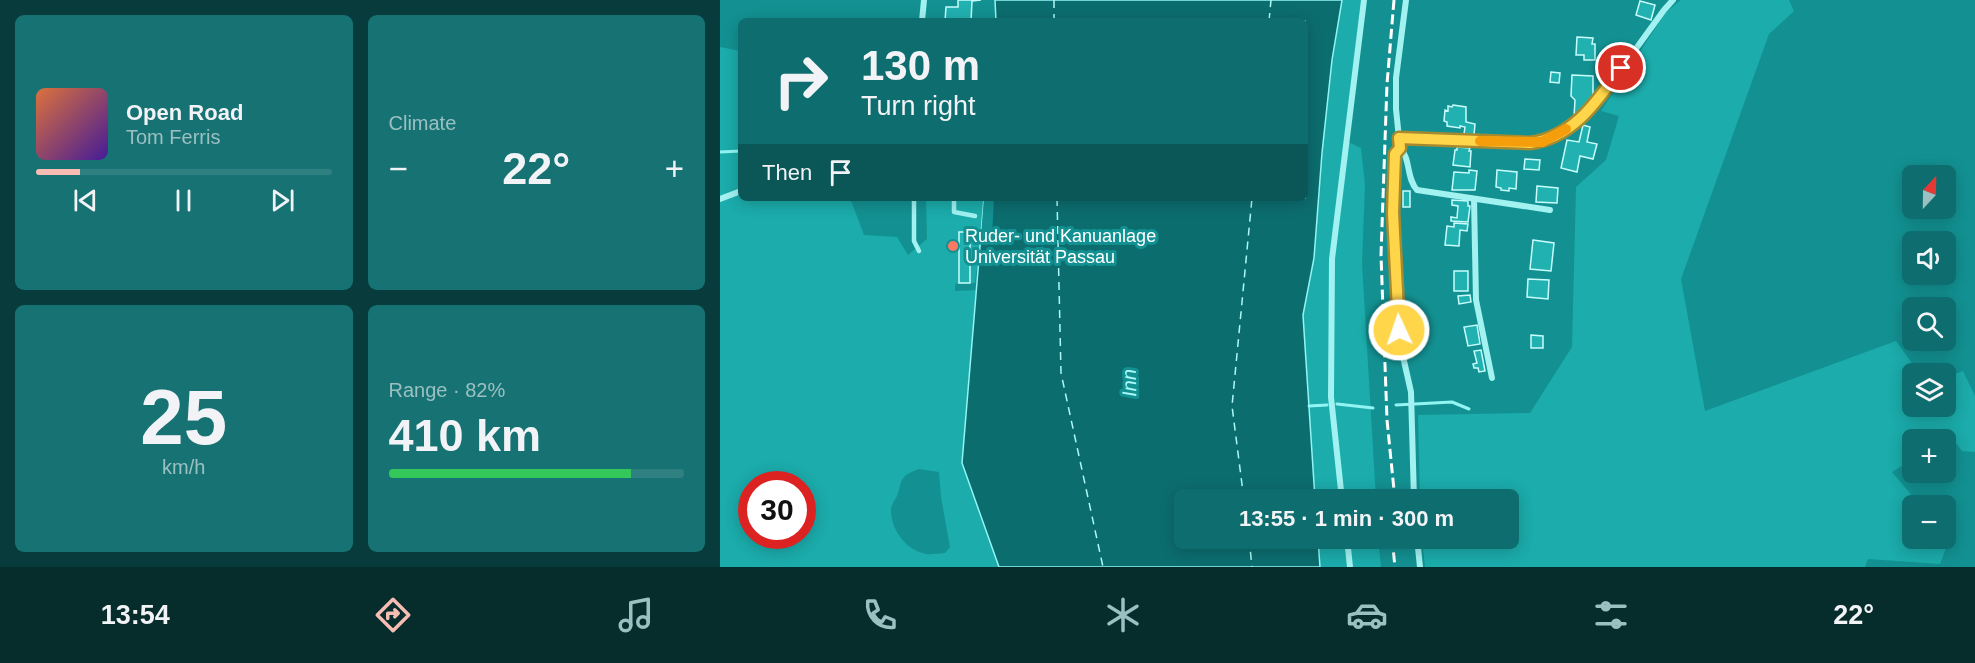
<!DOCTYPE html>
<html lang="en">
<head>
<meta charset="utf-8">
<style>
  body { margin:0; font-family:Arial,sans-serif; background:#177273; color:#f1f3f6; height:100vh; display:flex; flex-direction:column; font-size:22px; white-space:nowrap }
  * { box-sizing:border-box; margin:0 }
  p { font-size:20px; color:#9bc0c2 }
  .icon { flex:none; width:33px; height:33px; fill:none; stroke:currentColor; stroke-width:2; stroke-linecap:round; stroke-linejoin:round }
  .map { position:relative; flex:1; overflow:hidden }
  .drawer { display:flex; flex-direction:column; gap:15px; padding:15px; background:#083c3c; width:720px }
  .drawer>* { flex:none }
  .banner { position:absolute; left:18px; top:18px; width:570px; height:183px; border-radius:9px; box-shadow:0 3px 15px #0003; background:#0e6d6e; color:#f1f3f6; overflow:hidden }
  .needle { width:39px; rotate:22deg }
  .buttons { position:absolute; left:1182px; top:165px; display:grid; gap:12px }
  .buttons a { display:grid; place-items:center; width:54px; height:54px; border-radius:9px; background:#0e6d6e; box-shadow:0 3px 15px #0003; font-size:30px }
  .speed { position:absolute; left:18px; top:471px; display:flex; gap:12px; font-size:30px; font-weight:700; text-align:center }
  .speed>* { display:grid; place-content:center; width:78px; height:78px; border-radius:50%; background:#0e6d6e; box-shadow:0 3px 15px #0003; line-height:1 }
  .speed .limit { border:9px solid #d22; background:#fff; color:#111 }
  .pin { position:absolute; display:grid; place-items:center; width:51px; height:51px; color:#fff; margin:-26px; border:3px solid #fff; border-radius:50%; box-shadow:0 2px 6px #0007 }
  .me { position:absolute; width:66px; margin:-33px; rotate:357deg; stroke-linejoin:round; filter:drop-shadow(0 0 4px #0008) }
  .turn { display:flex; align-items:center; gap:21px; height:126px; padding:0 24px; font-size:27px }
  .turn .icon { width:78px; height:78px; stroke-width:2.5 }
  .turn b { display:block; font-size:42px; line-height:51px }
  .then { display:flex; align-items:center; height:57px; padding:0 24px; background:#0003; gap:12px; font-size:22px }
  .big { font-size:45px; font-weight:700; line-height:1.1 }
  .drawer .tile { flex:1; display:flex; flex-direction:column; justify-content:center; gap:9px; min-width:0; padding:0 21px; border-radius:9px; background:#177273 }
  .drawer .dial { align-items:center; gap:0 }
  .dial b { font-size:78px; line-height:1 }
  .song { display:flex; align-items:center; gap:18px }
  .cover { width:72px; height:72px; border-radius:9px; background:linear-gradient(135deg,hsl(20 70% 55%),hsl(260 70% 35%)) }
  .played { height:6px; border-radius:3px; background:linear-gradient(90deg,#f7bdb3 15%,#2e8081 15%) }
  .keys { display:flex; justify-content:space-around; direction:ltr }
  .heat { display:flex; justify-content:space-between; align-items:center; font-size:33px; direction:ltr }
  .charge { height:9px; border-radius:4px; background:linear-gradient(90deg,#34c759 82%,#2e8081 0) }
  .drawer .tiles { flex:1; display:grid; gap:15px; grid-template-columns:repeat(2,1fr) }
  .trip { position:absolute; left:454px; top:489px; width:345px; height:60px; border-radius:9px; background:#0e6d6e; box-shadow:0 3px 15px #0003; font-weight:700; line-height:60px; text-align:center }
  .dock { display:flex; height:96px; justify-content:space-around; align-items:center; background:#062c2c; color:#9bc0c2 }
  .dock .icon { width:42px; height:42px }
  .dock .on { color:#f7bdb3 }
  .dock b { font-size:27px; color:#f1f3f6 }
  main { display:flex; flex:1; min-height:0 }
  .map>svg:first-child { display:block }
  .green { fill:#1bacab; fill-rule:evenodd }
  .water { fill:#0c6d6f; stroke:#93f5f3; stroke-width:1.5 }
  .pier { fill:#139192 }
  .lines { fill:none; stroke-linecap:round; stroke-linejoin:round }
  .stream { stroke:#93f5f3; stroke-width:3 }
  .ferry { stroke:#adf9f8; stroke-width:1.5; stroke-dasharray:8 6; stroke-linecap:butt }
  .building { fill:#21b1b1; stroke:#c8fcfc; stroke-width:1.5 }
  .service { stroke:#a1f2f1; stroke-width:4.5 }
  .minor { stroke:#a1f2f1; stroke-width:6 }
  .rail { stroke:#fff; stroke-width:3; stroke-dasharray:10 4.5; stroke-linecap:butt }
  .route-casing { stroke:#a68a30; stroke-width:15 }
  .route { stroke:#ffd54a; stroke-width:10 }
  .slow { stroke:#f59e0b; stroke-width:10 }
  .poi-dot { fill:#ff7a62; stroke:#139192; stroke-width:2 }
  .labels { text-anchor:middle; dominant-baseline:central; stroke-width:6; stroke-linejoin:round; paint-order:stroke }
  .poi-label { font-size:18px; fill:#fff; stroke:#139192; text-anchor:start }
  .water-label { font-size:20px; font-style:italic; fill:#adf9f8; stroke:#139192 }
</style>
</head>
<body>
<main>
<section class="drawer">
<div class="tiles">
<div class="tile">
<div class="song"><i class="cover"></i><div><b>Open Road</b><p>Tom Ferris</p></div></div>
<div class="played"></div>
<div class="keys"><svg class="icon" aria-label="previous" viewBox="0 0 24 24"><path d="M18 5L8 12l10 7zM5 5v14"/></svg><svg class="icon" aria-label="pause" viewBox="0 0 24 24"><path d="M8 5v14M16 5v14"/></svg><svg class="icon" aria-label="next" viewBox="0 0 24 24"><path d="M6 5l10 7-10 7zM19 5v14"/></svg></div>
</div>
<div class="tile"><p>Climate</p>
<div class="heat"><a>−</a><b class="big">22°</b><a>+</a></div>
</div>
<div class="tile dial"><b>25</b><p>km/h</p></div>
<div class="tile"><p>Range · 82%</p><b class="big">410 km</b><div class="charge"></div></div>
</div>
</section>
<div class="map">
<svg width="1255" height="567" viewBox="0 0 1255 567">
  <rect width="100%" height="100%" fill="#139192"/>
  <path class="green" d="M622,0H641L624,140L641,148L645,185L642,263L656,499L595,500L583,315L594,258L602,153L612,60Z
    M961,0H1069L1074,11L1049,34L961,279L985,411L1176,341L1199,373L1192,374V406H1226V378L1243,371L1255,396V452L1242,451L1232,438L1226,442V440H1192V460L1172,472L1200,505L1192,506V538H1226V536L1229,540L1220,564L1148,559L1145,567H705L702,539L789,538V500L700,499L698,415L810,413L852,347L856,187L886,160L899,116L881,111L946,12Z
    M0,47L21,51V198H130L144,235L177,237L188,255L207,239L206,198H273L261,236L255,283L235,284V291L256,290L242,463L279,567H0ZM199,469L219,472L221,497L230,547L225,553C219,553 212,555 206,554C185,550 170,528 171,509C172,503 175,500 177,496C183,479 179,476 199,469ZM32,484H82V536H32Z
    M598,539H658L661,567H600Z"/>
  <path class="water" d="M275,0H622L612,60L602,153L594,258L583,315L595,499L465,500V538L598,539L600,567H279L242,463L264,198H585V21H276Z"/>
  <path class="pier" d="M264,198L274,199L272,236L261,235Z"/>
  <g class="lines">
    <path class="stream" d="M0,152L21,151
      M617,404L653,408
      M676,405L732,402L749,409
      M589,406L607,405"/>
    <path class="ferry" d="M334,0V21
      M549,21L551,0
      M337,198L341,373L383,567
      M524,500L512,406L532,198
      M529,538L532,567"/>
  </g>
  <path class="building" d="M238,0H261L252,1L251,21H225L226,7H238Z
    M920,1L935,5L931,20L916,15Z
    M857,37L873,38L872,44H875V60H864V55H856Z
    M831,72L840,73L839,83L830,82Z
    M852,75L873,76V102L857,117H854L855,100L851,96Z
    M733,105L746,107V122L755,124L754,135L752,136L744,134L745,127L740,126V128L727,126V122L724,121L725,110L728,111V106L732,107Z
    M863,125L870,127L867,142L877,144L873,159L860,156L857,172L841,168L847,140L859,142Z
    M737,147L750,148L749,151H751L750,167L733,165L735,150H737Z
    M805,159L820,160L819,170L804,169Z
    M749,170L757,171L755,190H732L734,172L749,173Z
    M777,170L797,172L796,189L789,188V191L781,190V188L776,187Z
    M817,186L838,188L837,203L816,202Z
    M683,191H690V207H683Z
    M732,200L748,201V206H750L748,222L731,221V217L737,218L738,206L732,205Z
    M734,223L748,224L747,231L740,230L739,246L725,245L727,226L734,227Z
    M239,232H250V283H239Z
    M813,240L834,243L831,271L810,269Z
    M734,271H748V291H734Z
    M808,279L829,280L828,299L807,297Z
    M750,295L751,302L739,304L738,296Z
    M757,325L760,344L748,346L744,327Z
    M811,335L823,336V348H811Z
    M761,350L765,371L759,372L758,368H754L753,364L757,363L754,351Z"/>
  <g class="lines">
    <path class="service" d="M194,198V241L199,251
      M234,198V212L255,216"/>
    <path class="minor" d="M686,0L676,78V109L680,148L675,154L673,213L677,297L682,352L691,392L694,500
      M202,21L204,0
      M679,138L810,143L832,138L862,118L881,97L944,10L953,0
      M680,148C691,159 686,178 697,190L830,210
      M0,199L21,191
      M754,199L756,300L772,378
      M622,500L611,397L612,259L644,0
      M627,538L630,567
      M697,538L700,567"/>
    <path class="rail" d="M674,0L667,84L661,255L667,420L675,500
      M672,538L675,567"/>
  </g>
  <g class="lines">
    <g class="route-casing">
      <path id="route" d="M679,330L673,213L675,154L680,148L679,138L810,143C853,138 878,100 901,68"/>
    </g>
    <use href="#route" class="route"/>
    <path class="slow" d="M760,141L822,142L846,129"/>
  </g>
  <circle class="poi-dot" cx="233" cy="246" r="6"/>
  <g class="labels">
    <g class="poi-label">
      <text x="245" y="236">Ruder- und Kanuanlage<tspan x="245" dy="21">Universität Passau</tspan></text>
    </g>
    <g class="water-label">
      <text transform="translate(409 383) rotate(-91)">Inn</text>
    </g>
  </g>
</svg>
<div class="buttons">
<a><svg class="needle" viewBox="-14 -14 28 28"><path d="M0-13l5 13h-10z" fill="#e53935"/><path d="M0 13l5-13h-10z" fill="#9bc0c2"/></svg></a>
<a><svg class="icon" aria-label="sound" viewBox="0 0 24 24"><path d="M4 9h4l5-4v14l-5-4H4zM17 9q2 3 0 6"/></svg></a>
<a><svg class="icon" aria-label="search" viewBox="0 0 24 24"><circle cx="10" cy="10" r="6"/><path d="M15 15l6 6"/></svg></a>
<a><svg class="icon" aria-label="layers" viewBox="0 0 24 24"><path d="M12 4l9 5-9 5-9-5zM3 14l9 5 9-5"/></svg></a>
<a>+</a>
<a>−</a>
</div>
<div class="speed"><div class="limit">30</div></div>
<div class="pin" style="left:901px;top:68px;background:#d93025"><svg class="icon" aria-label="arrive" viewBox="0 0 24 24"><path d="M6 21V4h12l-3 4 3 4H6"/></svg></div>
<svg class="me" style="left:679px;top:330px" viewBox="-20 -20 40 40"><circle r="17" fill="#ffd54a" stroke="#fff" stroke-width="3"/><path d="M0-11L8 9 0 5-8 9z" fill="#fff"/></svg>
<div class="trip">13:55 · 1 min · 300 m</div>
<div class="banner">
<div class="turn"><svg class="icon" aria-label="right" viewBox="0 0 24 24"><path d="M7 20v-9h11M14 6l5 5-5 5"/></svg><div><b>130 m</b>Turn right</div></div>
<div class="then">Then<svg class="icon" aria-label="arrive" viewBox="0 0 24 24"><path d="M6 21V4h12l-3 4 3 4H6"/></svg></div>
</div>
</div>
</main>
<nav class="dock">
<b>13:54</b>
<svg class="icon on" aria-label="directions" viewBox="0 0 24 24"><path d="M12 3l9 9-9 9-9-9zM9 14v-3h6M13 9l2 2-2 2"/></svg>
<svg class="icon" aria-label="music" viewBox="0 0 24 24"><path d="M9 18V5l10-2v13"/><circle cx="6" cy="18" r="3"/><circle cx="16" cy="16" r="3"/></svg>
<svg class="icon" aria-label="phone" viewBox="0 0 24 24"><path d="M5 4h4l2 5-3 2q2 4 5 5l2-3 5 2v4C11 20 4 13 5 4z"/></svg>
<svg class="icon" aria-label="climate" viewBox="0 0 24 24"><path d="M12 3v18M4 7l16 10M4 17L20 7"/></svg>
<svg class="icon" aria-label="car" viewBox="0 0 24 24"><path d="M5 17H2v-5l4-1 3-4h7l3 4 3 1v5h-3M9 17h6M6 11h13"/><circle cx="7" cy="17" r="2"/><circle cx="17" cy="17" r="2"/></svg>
<svg class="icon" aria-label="filters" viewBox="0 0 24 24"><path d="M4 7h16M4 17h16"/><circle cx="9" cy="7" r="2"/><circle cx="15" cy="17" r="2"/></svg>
<b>22°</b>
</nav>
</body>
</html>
